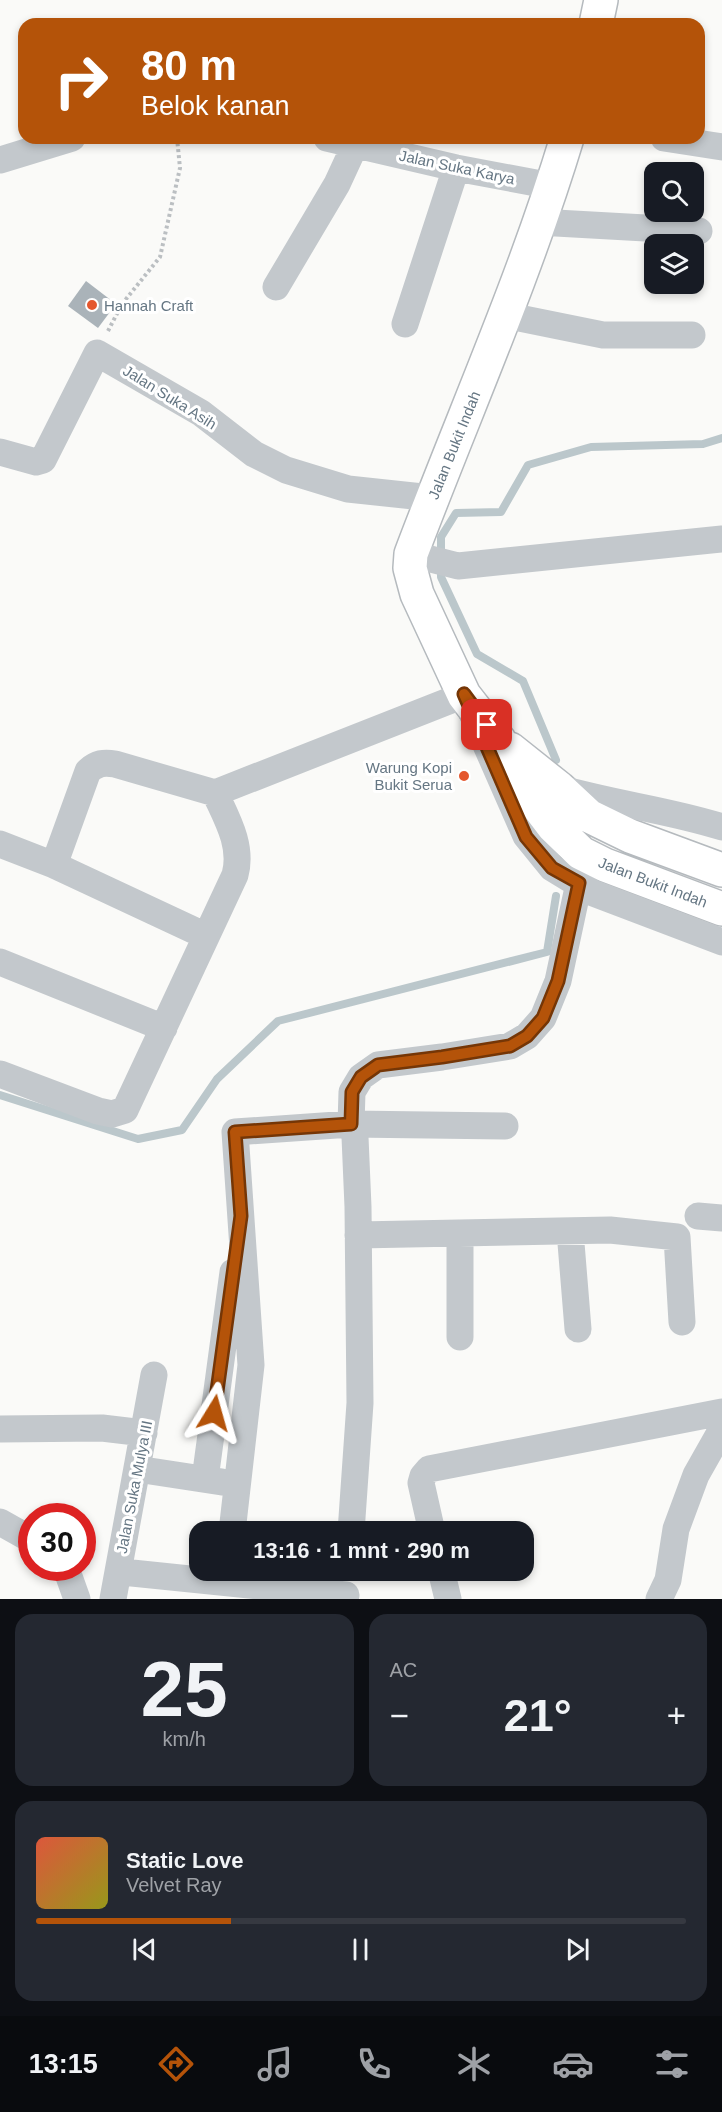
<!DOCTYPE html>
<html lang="id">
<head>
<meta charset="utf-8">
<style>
  body { margin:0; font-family:Arial,sans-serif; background:#242831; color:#f1f3f6; height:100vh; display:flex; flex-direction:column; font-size:22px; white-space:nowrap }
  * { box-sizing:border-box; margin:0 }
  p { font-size:20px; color:#9ea1a6 }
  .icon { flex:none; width:33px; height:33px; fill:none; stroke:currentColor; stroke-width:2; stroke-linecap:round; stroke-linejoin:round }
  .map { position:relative; height:1599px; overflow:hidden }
  .side { display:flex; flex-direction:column; gap:15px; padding:15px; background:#0d0f14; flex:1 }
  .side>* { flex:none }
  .banner { position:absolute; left:18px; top:18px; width:687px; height:126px; border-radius:18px; box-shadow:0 3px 9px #0003; background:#b45309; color:#fff; overflow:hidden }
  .controls { position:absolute; left:644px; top:162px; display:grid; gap:12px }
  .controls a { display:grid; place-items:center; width:60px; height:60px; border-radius:12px; background:#171b24; box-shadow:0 3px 9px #0003; font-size:30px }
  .speed { position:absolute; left:18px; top:1503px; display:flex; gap:12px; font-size:30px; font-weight:700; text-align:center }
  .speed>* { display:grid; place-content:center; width:78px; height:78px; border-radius:50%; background:#171b24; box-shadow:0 3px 9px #0003; line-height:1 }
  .speed .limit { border:9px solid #d22; background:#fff; color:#111 }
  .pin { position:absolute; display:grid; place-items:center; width:51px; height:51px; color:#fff; margin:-26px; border-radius:12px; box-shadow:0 3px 9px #0006 }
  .me { position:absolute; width:66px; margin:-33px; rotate:8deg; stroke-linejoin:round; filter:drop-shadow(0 0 4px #0008) }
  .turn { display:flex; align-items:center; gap:21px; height:126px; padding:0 24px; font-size:27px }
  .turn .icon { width:78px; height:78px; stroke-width:2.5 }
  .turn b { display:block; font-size:42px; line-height:51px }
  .big { font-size:45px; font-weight:700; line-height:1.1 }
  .side .widget { flex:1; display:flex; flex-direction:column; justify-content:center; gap:9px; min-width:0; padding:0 21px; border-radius:18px; background:#242831 }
  .side .dial { align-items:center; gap:0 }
  .dial b { font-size:78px; line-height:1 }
  .song { display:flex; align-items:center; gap:18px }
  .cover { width:72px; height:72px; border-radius:9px; background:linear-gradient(135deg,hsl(10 70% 55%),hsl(60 70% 35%)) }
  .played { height:6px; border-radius:3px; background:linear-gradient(90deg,#b45309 30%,#363941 30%) }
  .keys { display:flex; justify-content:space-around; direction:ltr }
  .heat { display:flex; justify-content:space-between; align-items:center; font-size:33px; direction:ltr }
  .side .tiles { flex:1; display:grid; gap:15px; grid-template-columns:1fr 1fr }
  .widget:last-child { grid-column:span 2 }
  .trip { position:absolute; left:189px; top:1521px; width:345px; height:60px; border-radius:18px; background:#171b24; box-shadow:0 3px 9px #0003; font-weight:700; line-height:60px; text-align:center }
  .tabs { display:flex; height:96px; justify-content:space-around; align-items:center; background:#090b0e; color:#9ea1a6 }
  .tabs .icon { width:42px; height:42px }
  .tabs .selected { color:#b45309 }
  .tabs b { font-size:27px; color:#f1f3f6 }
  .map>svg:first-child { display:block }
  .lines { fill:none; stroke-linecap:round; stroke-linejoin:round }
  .stream { stroke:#bbc7cb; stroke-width:8 }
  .building { fill:#aab3b9 }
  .major-casing { stroke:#b5babe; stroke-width:36 }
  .path { stroke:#bbbfc2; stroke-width:4; stroke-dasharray:3 3; stroke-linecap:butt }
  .minor { stroke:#c3c8cc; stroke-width:27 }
  .major { stroke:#fff; stroke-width:33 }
  .route-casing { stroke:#753606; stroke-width:15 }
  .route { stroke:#b45309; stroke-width:10 }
  .poi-dot { fill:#e4572e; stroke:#fff; stroke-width:2 }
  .labels { text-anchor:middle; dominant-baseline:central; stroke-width:6; stroke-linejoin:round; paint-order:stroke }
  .street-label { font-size:15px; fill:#657683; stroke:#fff }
  .poi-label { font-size:15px; fill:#657683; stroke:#fff; text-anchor:start }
</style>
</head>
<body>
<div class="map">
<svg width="722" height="1599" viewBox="0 0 722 1599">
  <rect width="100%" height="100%" fill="#fafaf8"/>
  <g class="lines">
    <path class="stream" d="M556,760L523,681L477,654L441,577V537L456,513L501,512L528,465L591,447L703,444L722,438
      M0,1095L138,1139L182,1130L217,1079L278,1021L547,952L556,896"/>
  </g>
  <path class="building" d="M86,281L116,304L98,328L68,306Z"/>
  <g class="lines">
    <g class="major-casing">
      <path id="major" d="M596,24L601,0
        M567,138C524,280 463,416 411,554L410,568L417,594L464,695L499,740L524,788L553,826L581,853L605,865L722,909
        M510,749L559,788L589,816L630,836L722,870"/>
    </g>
    <path class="path" d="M108,331L122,304L160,257L180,168L177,138"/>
    <path class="minor" d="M327,138L456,168L552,186
      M664,138L722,147
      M0,160L72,138
      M538,222L699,231
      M276,287L337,184L355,145
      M504,315L603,335H692
      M405,324L456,168
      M0,452L36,462L43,460L97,353L201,413L254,454L286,470L348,489L432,498
      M411,554L458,566L722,539
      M559,788C613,804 669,810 722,827
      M0,844L54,865L206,936
      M54,865L88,771C97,763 104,762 115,764L215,793L464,695L526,836L552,868L593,893L722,942
      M0,962L164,1028
      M0,1074L98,1111L112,1114L125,1110L235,875C243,846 227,819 215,793
      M698,1216L722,1218
      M570,1231L578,1329
      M460,1233V1337
      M358,1235L610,1230L677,1237L682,1322
      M0,1429L102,1428L144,1433
      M150,1471L222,1482
      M205,1479L233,1272
      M0,1522L32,1540
      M232,1532L251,1365L235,1132L351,1124L505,1126
      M351,1532L360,1403L358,1207L355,1137L351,1124L352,1092L361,1077L378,1065L442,1057L510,1046L527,1036L543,1018L558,981L579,883
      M432,1532L421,1483L423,1476L429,1469L722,1412
      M66,1568L77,1599
      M441,1570L448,1599
      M132,1573L346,1595
      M113,1599L154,1375
      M659,1599L668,1580L676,1529L696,1475L722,1429"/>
    <use href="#major" class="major"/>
  </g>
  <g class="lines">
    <g class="route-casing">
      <path id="route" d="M214,1413L241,1216L235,1132L351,1124L352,1092L361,1077L378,1065L442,1057L510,1046L527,1036L543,1018L558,981L579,883L552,868L526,837L464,694L487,725"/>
    </g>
    <use href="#route" class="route"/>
  </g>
  <g class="poi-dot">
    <circle cx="92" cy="305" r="6"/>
    <circle cx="464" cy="776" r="6"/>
  </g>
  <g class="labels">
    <g class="street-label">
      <text transform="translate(457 167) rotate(12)">Jalan Suka Karya</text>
      <text transform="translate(170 397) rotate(32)">Jalan Suka Asih</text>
      <text transform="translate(454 445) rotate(-68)">Jalan Bukit Indah</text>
      <text transform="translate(653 882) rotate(21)">Jalan Bukit Indah</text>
      <text transform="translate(134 1487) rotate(-79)">Jalan Suka Mulya III</text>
    </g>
    <g class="poi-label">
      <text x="104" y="305">Hannah Craft</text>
      <text x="452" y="767" text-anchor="end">Warung Kopi<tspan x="452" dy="17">Bukit Serua</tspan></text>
    </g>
  </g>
</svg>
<div class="controls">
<a><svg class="icon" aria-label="search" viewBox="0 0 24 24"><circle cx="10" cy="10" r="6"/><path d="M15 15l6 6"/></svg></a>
<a><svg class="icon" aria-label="layers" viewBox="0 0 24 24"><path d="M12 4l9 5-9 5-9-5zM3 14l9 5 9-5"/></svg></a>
</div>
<div class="speed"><div class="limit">30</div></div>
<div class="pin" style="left:487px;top:725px;background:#d93025"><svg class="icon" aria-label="arrive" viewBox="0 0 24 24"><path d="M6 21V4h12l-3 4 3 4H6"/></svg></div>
<svg class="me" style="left:214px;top:1413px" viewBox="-20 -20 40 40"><path d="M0-17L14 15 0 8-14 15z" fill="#b45309" stroke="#fff" stroke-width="4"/></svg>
<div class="trip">13:16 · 1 mnt · 290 m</div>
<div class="banner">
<div class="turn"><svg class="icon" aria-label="right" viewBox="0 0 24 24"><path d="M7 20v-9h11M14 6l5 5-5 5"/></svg><div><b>80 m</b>Belok kanan</div></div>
</div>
</div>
<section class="side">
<div class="tiles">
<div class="widget dial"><b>25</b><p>km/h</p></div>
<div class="widget"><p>AC</p>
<div class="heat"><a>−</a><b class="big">21°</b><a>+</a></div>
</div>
<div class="widget">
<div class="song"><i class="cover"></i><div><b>Static Love</b><p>Velvet Ray</p></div></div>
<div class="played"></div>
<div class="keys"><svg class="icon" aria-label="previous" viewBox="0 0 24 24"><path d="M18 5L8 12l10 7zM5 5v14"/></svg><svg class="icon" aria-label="pause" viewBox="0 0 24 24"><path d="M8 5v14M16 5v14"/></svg><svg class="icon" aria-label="next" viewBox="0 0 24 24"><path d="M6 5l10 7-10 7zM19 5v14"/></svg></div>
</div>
</div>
</section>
<nav class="tabs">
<b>13:15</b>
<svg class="icon selected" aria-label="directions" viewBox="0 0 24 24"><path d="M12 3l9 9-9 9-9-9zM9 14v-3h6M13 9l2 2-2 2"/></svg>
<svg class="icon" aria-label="music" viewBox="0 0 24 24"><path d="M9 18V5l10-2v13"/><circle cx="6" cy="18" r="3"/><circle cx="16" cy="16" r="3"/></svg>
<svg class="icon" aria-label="phone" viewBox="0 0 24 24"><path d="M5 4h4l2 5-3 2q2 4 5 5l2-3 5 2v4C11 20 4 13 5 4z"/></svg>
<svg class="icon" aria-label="climate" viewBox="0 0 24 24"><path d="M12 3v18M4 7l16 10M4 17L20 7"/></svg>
<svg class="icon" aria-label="car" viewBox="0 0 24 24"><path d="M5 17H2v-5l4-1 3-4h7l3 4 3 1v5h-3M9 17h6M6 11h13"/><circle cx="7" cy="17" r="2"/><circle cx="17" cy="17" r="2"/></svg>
<svg class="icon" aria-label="filters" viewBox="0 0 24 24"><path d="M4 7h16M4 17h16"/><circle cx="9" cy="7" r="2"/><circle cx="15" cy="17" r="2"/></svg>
</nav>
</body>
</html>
